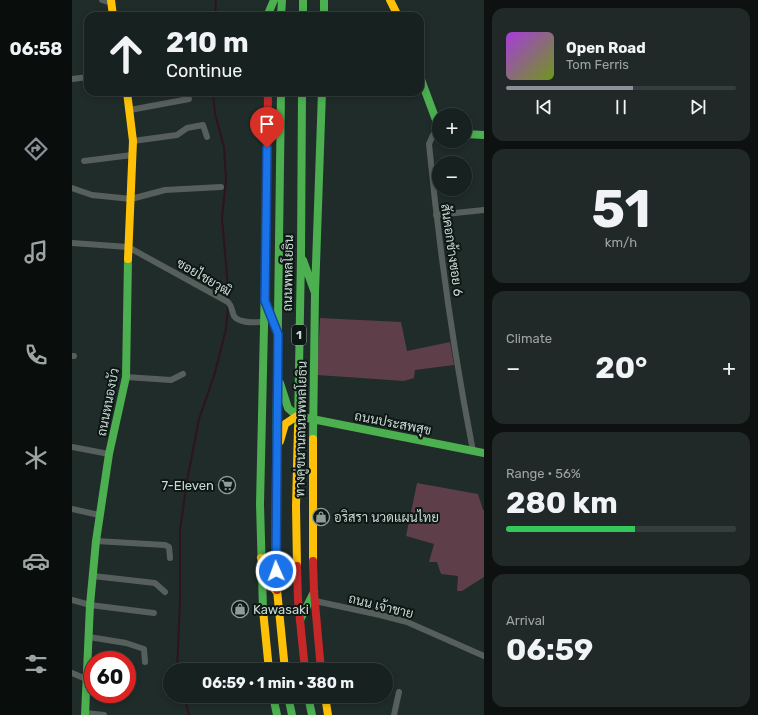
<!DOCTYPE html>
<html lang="en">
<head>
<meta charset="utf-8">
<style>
  body { margin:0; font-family:Rubik,Sarabun,sans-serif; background:#202928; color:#f1f3f6; height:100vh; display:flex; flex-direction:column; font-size:15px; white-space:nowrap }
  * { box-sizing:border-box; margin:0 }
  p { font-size:13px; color:#9ea3a4 }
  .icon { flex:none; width:22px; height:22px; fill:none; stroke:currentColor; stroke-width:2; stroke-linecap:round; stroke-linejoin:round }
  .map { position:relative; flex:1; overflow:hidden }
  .sheet { display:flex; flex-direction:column; gap:8px; padding:8px; background:#0d1211; width:274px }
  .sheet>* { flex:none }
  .guide { position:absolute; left:12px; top:12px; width:340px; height:84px; border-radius:12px; box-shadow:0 2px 6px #0003,0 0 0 1px #363e3d; background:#17211f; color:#f1f3f6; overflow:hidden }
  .tools { position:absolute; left:360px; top:108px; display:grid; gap:8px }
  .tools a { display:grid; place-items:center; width:40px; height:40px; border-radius:50%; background:#17211f; box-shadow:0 2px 6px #0003,0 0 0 1px #363e3d; font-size:20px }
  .speed { position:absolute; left:12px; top:651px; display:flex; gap:8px; font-size:20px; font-weight:700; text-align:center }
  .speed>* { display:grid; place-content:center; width:52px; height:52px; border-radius:50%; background:#17211f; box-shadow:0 2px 6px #0003,0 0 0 1px #363e3d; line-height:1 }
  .speed .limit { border:6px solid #d22; background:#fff; color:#111 }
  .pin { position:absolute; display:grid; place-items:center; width:34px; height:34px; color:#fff; margin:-41px -17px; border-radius:50% 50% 50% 0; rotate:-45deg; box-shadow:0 0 4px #0007 }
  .pin .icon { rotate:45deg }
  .me { position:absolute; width:44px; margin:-22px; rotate:358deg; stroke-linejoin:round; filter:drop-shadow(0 0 3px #0008) }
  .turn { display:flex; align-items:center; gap:14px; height:84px; padding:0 16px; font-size:18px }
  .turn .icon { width:52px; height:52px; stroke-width:2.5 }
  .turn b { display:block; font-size:28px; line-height:34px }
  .big { font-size:30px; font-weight:700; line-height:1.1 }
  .sheet .tile { flex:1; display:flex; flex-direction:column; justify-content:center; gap:6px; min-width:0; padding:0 14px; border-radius:12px; background:#202928 }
  .sheet .dial { align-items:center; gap:0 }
  .dial b { font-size:52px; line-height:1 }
  .song { display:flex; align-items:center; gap:12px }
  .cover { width:48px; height:48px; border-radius:6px; background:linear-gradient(135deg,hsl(280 70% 55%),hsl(80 70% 35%)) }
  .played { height:4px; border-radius:2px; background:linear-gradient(90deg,#8c9099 55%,#363e3d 55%) }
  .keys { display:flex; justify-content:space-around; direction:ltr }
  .heat { display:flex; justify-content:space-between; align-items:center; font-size:22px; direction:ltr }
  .charge { height:6px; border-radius:3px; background:linear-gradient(90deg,#34c759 56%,#363e3d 0) }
  .trip { position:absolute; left:91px; top:663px; width:230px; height:40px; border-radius:20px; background:#17211f; box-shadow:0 2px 6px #0003,0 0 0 1px #363e3d; font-weight:700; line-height:40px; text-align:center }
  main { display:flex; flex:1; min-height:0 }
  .dock { display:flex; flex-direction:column; width:72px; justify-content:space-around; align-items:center; background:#090d0c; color:#9ea3a4 }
  .dock .icon { width:28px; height:28px }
  .dock .current { color:#8c9099 }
  .dock b { font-size:18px; color:#f1f3f6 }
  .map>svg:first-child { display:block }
  .green { fill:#5d3e49 }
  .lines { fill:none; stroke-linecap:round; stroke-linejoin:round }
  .stream { stroke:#30131e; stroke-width:2 }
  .street { stroke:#575f5d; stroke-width:6 }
  .fast { stroke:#4caf50; stroke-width:8 }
  .slow { stroke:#ffc107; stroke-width:8 }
  .jam { stroke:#c62828; stroke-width:8 }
  .route-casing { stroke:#114b97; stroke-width:10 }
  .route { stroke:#1a73e8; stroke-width:7 }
  .labels { text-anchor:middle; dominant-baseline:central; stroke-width:4; stroke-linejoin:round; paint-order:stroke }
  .shield { fill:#0d1714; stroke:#919e9a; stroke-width:1 }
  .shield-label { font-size:12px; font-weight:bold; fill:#cad8d4 }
  .street-label { font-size:13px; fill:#cad8d4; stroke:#0d1714 }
  .poi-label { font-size:13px; fill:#cad8d4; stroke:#0d1714; text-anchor:start }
</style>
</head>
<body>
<main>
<nav class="dock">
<b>06:58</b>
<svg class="icon current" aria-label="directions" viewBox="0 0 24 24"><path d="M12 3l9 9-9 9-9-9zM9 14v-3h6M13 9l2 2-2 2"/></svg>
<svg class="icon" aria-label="music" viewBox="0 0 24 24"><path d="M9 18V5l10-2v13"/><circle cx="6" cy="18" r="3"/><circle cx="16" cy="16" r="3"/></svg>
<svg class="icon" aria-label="phone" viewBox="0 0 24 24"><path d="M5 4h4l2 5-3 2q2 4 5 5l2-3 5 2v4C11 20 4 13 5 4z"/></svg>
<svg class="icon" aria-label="climate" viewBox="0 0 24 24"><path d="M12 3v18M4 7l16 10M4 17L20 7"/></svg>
<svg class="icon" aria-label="car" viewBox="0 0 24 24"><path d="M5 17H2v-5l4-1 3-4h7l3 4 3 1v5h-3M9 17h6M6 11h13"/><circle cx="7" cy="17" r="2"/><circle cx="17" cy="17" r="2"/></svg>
<svg class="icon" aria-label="filters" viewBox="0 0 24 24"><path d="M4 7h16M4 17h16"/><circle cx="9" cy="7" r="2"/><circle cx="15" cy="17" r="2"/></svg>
</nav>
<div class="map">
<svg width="412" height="715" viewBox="0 0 412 715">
  <rect width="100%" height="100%" fill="#1f2c29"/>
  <path class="green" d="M248,318L329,322L335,351L378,342L382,365L343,370L342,378L332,381L245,375Z
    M345,483L406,494L411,510H412V577L390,591H385L386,576L369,574L365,562H357L362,544L334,536Z"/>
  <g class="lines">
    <path class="stream" d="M143,16L144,0
      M141,92L143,114L152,147L154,179L150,218L157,300
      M105,670L108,601V530L115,481L127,419L142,376L154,329L156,306
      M112,696L117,715"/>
    <path class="street" d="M30,0L39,3
      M0,79L16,77
      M58,110L117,99
      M367,127L361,135L357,144C367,247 381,349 401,451
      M61,141L105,135L115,128L131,125L135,137
      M12,161L60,155
      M0,188L20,195L59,199L93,190L149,187
      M364,215L412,210
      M0,243L56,247L156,302C161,307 159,310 162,316C167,324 184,322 193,322
      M0,356H2
      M54,377L99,380L111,374
      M0,447L37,454
      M0,509L27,515
      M24,541L93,545L97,547L98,558
      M21,576L83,583L93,592
      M0,600L18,605L82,613
      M243,601L308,615L335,622L412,656
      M17,637L54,643L72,649L73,662
      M0,673L14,679
      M13,713L32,715
      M322,715L327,692"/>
    <path class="fast" d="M231,0V16
      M252,0V16
      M196,14L202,0
      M209,16L210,0
      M348,77L367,128
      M393,134L412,135
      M231,260L243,293
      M208,383L216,408L225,416
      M225,416L412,453
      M226,427L229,255L230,92
      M241,439L243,293L250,92
      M204,466L209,92
      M191,610L188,504L194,238
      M228,620L242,592
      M201,696L205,715
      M216,696L220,715
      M236,696L240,715
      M13,715L18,605L24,541L37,454L54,377L56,259"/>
    <path class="slow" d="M39,0L41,16
      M318,0L326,16
      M55,92L61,141L56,259
      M193,301L204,329
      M241,439V561
      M208,441L213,424L225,416
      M189,558L203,590
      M225,566L224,506L226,427
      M205,590L213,670
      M191,610L197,670
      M253,696L256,715"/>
    <path class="jam" d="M194,238L196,92
      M204,466L203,562L205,590
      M241,561L242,592L249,670
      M225,566L226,600L233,670"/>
  </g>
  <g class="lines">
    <g class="route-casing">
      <path id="route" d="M195,148L193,301L206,334L204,571"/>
    </g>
    <use href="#route" class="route"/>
  </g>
  <defs>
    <g id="supermarket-ring" transform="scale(0.9)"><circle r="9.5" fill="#0d1714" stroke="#8e9c98" stroke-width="1.5"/><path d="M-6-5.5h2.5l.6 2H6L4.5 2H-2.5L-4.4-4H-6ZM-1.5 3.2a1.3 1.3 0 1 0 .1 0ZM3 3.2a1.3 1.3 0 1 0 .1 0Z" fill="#8e9c98"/></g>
    <g id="shop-ring" transform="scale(0.9)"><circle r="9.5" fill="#0d1714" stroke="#8e9c98" stroke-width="1.5"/><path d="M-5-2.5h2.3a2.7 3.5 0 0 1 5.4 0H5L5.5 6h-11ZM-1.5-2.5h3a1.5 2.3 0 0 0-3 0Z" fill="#8e9c98"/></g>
  </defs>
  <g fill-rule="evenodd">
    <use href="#supermarket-ring" x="155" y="485"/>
    <use href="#shop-ring" x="249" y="517"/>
    <use href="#shop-ring" x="168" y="609"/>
  </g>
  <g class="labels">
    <rect class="shield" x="220" y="325" width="14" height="20" rx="3"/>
    <g class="shield-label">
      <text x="227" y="335">1</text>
    </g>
    <g class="street-label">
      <text transform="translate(380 250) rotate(82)">สันคอกช้างซอย 6</text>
      <text transform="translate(216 273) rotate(-89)">ถนนพหลโยธิน</text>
      <text transform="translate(132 277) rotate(30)">ซอยไชยวุฒิ</text>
      <text transform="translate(36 402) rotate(-79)">ถนนหนองบัว</text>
      <text transform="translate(321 423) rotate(11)">ถนนประสพสุข</text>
      <text transform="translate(229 429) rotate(-89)">ทางคู่ขนานถนนพหลโยธิน</text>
      <text transform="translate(309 606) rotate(14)">ถนน เจ้าชาย</text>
    </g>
    <g class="poi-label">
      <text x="142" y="485" text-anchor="end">7-Eleven</text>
      <text x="262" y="517">อริสรา นวดแผนไทย</text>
      <text x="181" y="609">Kawasaki</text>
    </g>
  </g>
</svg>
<div class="tools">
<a>+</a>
<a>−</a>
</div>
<div class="speed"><div class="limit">60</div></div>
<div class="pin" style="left:195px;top:148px;background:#d93025"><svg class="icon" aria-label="arrive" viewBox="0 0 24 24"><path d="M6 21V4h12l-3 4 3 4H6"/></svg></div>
<svg class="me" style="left:204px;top:571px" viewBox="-20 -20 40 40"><circle r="17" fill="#1a73e8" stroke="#fff" stroke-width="3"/><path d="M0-11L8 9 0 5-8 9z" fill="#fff"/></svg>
<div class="trip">06:59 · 1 min · 380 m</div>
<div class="guide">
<div class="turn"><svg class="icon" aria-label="ahead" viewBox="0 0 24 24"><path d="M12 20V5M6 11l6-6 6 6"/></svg><div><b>210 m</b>Continue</div></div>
</div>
</div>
<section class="sheet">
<div class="tile">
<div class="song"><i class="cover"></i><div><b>Open Road</b><p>Tom Ferris</p></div></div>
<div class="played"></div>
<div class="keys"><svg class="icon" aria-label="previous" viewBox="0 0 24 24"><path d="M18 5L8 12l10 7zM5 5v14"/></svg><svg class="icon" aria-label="pause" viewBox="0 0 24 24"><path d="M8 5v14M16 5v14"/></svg><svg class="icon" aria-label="next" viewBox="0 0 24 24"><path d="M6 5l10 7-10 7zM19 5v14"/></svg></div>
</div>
<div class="tile dial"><b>51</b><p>km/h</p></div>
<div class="tile"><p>Climate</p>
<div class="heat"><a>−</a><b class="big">20°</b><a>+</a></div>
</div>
<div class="tile"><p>Range · 56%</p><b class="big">280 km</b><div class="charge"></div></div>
<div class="tile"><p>Arrival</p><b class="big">06:59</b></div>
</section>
</main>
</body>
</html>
